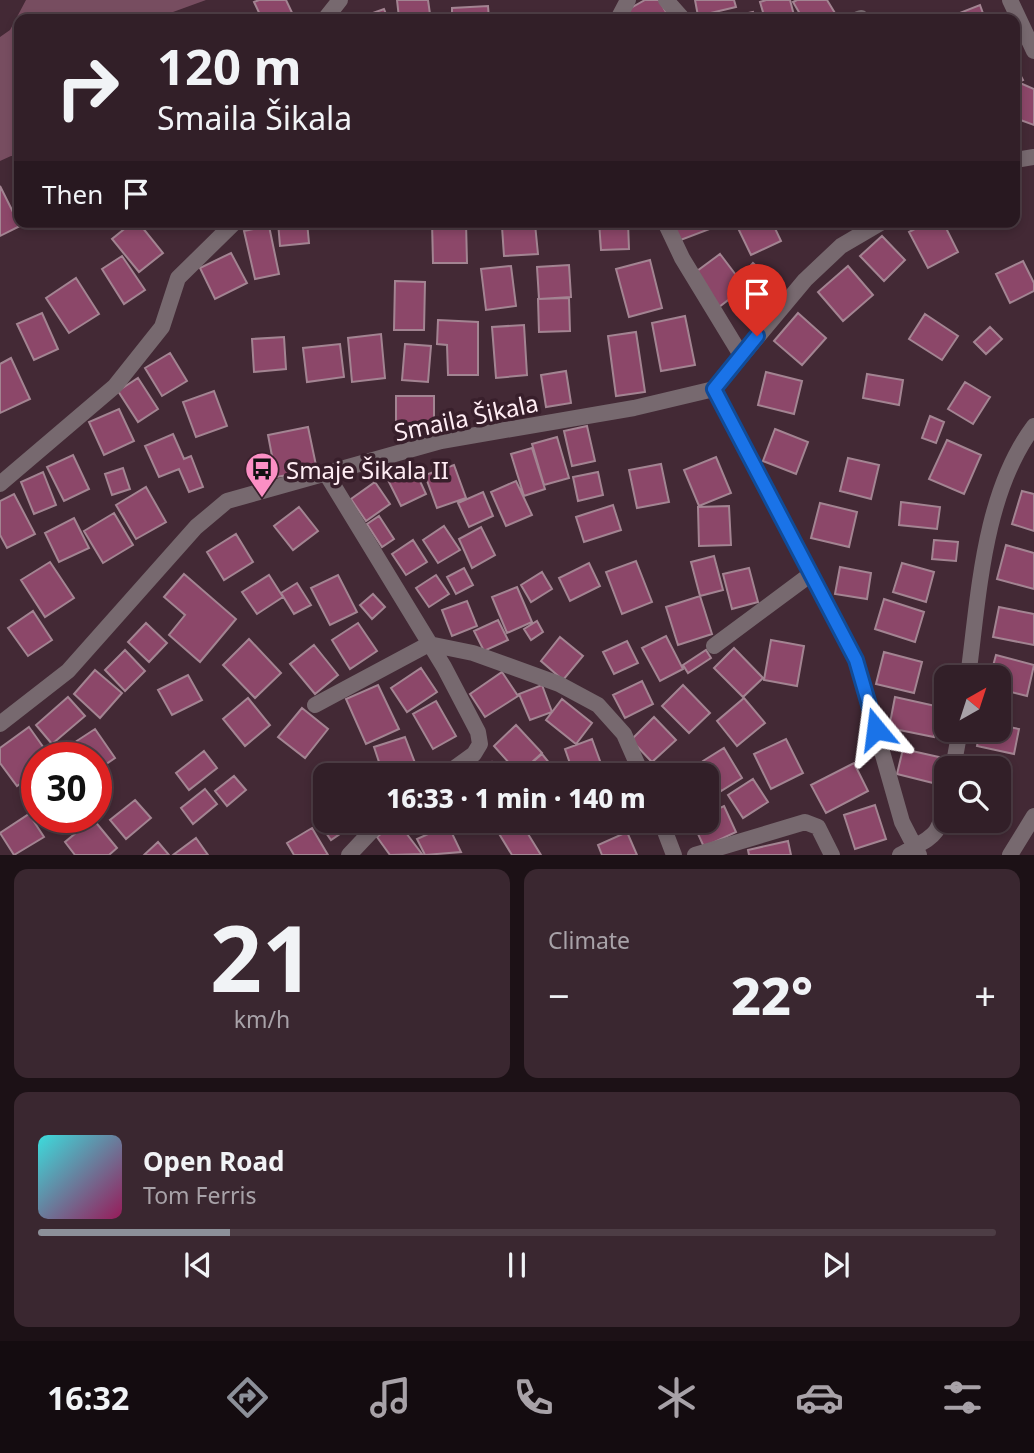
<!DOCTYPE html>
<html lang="en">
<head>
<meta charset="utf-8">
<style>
  body { margin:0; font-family:"Noto Sans",sans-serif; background:#3a2730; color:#f1f3f6; height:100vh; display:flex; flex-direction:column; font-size:26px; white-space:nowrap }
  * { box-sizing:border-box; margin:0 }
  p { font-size:23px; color:#a8a2a8 }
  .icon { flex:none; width:38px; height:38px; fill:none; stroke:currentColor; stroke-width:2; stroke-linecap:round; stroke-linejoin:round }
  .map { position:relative; height:855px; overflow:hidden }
  .details { display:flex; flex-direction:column; gap:14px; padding:14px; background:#1c1116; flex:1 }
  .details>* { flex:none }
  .hud { position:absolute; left:14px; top:14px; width:1006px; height:214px; border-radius:14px; box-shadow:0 4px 10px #0003,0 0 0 2px #4d3d45; background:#321f28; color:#f1f3f6; overflow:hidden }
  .needle { width:46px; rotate:39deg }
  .buttons { position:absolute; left:934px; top:665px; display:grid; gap:14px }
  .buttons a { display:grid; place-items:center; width:77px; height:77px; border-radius:14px; background:#321f28; box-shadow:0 4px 10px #0003,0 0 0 2px #4d3d45; font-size:35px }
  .speed { position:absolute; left:21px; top:742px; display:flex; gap:14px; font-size:35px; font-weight:700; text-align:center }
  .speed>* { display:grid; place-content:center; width:91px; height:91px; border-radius:50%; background:#321f28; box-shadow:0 4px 10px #0003,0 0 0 2px #4d3d45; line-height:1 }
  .speed .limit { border:10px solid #d22; background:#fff; color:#111 }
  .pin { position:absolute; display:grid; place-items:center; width:60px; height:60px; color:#fff; margin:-72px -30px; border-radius:50% 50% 50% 0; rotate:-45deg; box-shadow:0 0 7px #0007 }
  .pin .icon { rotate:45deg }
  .me { position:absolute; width:77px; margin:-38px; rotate:344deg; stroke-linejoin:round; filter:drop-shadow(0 0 5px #0008) }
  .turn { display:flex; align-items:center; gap:24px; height:147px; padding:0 28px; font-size:32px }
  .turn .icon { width:91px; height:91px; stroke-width:2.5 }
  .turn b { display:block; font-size:49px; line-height:60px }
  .then { display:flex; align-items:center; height:66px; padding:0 28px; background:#0003; gap:14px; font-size:26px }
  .big { font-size:52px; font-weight:800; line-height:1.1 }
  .details .card { flex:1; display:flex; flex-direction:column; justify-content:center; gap:10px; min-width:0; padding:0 24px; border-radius:14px; background:#3a2730 }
  .details .dial { align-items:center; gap:0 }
  .dial b { font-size:91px; line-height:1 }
  .song { display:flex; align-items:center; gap:21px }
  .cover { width:84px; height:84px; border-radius:10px; background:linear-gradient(135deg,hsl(180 70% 55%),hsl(330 70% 35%)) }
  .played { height:7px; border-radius:4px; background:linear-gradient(90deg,#8c9099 20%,#4d3d45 20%) }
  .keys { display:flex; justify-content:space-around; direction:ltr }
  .heat { display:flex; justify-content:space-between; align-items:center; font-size:38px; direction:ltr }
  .details .tiles { flex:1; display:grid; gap:14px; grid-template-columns:1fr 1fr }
  .card:last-child { grid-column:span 2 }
  .trip { position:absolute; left:313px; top:763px; width:406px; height:70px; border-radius:14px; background:#321f28; box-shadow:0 4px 10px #0003,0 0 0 2px #4d3d45; font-weight:800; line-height:70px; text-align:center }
  .tabs { display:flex; height:112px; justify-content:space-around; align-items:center; background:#140c10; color:#a8a2a8 }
  .tabs .icon { width:49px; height:49px }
  .tabs .current { color:#8c9099 }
  .tabs b { font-size:32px; color:#f1f3f6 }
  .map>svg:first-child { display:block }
  .green { fill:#774d60 }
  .building { fill:#8c4769; stroke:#a38492; stroke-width:2 }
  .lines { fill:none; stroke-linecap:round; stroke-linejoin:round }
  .minor { stroke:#77696f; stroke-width:16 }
  .route-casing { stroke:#114b97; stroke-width:18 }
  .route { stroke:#1a73e8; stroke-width:12 }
  .labels { text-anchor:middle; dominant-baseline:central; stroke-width:7; stroke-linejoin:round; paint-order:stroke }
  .street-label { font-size:24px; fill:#ffedf4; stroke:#381f2b }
  .poi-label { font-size:24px; fill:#ffedf4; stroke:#381f2b; text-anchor:start }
</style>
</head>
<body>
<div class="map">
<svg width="1034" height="855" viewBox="0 0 1034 855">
  <rect width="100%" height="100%" fill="#432935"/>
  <path class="green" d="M26,0H206L162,16L163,19H19V156H11L0,161V37L10,30Z"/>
  <path class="building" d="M259,0H286L295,19H262L254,2Z
    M397,0H428L430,14L399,18Z
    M645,0H659L670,19H625L622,13Z
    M695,0H734L736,7L698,16Z
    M766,0H790L795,19H765L760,2Z
    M797,0H827L838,18L803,19L793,2Z
    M980,5L985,19H953L952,16Z
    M488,6L489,19H452V8Z
    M384,9L388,19H356Z
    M753,12L755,19H722Z
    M1015,65L1023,80L1015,84Z
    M1020,83L1034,89V125L1015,118V96Z
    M0,186L20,226L0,236Z
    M133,222H138L163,253L139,272L112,239Z
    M278,222H307L309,243L280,246Z
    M432,222H466L467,263H433Z
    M599,222H628L629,249L601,250Z
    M671,222H713L715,227L678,241Z
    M735,222H772L781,241L751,255Z
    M928,222H943L958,252L928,268L909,232Z
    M535,224L538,254L504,256L502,227Z
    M269,226L279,274L255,279L244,231Z
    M882,236L905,260L884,281L860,256Z
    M231,253L247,283L215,299L200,268Z
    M720,254L745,287L719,307L693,274Z
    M122,256L145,290L124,304L102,269Z
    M650,260L662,308L629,317L616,269Z
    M1023,261L1034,283V291L1010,303L996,274Z
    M753,263L764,273L751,287L740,278Z
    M569,265L571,297L539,299L537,267Z
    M511,266L516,306L486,310L481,269Z
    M848,266L873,295L843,321L818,292Z
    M76,278L99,314L69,333L46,298Z
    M395,281L425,282L424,330H394Z
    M569,298L570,331L539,332L538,299Z
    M42,313L58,349L34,360L17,324Z
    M798,313L826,338L802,365L774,341Z
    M925,314L958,336L942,360L909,339Z
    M685,316L695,365L661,371L652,323Z
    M438,320L478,322V375H448L447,345L437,344Z
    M524,325L527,375L496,378L492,327Z
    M990,327L1002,339L986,354L974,342Z
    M636,332L645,392L616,396L608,336Z
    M381,334L385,378L352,382L348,338Z
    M284,337L286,369L254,372L252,339Z
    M340,344L344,377L307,382L303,348Z
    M405,344L431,346L428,382L402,380Z
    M170,353L187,381L162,396L145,368Z
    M11,358L30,399L0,413V364Z
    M566,371L571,403L546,407L541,375Z
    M766,372L802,381L794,414L758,405Z
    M867,374L903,380L899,405L863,398Z
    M138,378L158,409L138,422L118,391Z
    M965,382L990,397L973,424L948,409Z
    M214,391L227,426L196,437L183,402Z
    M396,396H434V429H396Z
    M119,409L134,441L104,455L89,422Z
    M930,416L944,422L936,443L922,438Z
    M587,426L595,461L572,466L564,431Z
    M308,427L317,470L276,477L268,435Z
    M775,429L808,442L796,474L763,461Z
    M173,434L184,459L191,456L203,487L189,492L179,469L159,477L145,446Z
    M557,437L569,478L544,485L532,444Z
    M947,440L981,455L964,494L929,479Z
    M532,448L545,489L524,496L511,454Z
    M73,455L89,489L64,501L47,467Z
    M716,457L731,493L699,506L684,470Z
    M848,458L879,465L871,499L840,491Z
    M661,464L669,502L637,508L629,470Z
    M454,465L466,498L437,508L425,475Z
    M413,466L426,494L401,506L387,478Z
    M123,468L130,489L112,495L105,474Z
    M43,472L56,505L34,514L21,482Z
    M598,472L603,495L578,501L573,477Z
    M516,481L532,515L506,526L491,492Z
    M375,482L390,504L366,521L351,499Z
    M146,487L166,522L136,539L116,505Z
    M1022,491L1034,494V531L1012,524Z
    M483,492L493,516L469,527L458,503Z
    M14,494L35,534L7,548L0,535V501Z
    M901,502L940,507L937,529L899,525Z
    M820,503L857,512L849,547L811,538Z
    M613,505L621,530L584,542L576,517Z
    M729,506L731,545L699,546L698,507Z
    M299,507L318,531L293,550L274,526Z
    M114,513L133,545L103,563L84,531Z
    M379,516L394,539L382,547L367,524Z
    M74,518L89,548L59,562L45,533Z
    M444,526L460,550L438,563L423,540Z
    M481,527L495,555L472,568L459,539Z
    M236,534L253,562L224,580L207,552Z
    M413,540L427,562L406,575L392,554Z
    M934,540L958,542L956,561L932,559Z
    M1006,545L1034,553V589L997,579Z
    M714,556L723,590L700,596L691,562Z
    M636,561L652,602L622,614L606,572Z
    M50,562L74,598L45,617L21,580Z
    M589,563L600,586L570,601L559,578Z
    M902,563L934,572L926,602L893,592Z
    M840,567L871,573L867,599L835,594Z
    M464,568L473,585L456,594L447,577Z
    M749,568L758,602L732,609L723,574Z
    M542,572L552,589L531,602L521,585Z
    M184,574L236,619L200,662L169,635L185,615L164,597Z
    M269,575L283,597L257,614L242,592Z
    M338,575L357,612L330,625L311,588Z
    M436,575L449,594L429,607L416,588Z
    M297,583L311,605L294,614L281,593Z
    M517,587L532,622L507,633L492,597Z
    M373,594L385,607L372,619L360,605Z
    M700,596L712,634L678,645L666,607Z
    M884,599L924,612L915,642L875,629Z
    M467,601L477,626L452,636L442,610Z
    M999,607L1034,614V645L993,637Z
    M33,611L52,640L28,656L8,628Z
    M498,620L508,640L484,651L474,631Z
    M537,621L543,632L531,640L524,629Z
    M146,623L167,643L149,662L128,642Z
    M358,623L377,651L350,669L332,640Z
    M666,636L683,669L660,681L642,648Z
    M560,637L583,656L563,680L541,661Z
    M249,639L281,673L255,698L223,665Z
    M771,640L804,646L797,686L764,680Z
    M627,641L638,663L614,674L603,652Z
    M314,645L338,675L315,694L290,664Z
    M734,648L763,678L743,697L714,668Z
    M125,650L145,671L125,691L105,670Z
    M706,650L711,658L688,673L683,665Z
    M884,652L922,662L914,693L876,684Z
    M996,655L1034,665L1027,696L999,689V677H990Z
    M421,668L437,692L407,712L391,688Z
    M95,670L122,693L100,718L74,694Z
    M502,672L518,696L485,717L470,694Z
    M188,675L202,700L172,715L158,690Z
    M642,681L653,704L625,718L613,695Z
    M378,685L399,729L366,744L346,699Z
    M542,685L552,712L530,720L519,694Z
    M683,685L710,713L689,733L662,706Z
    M68,697L85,716L52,744L36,725Z
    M895,697L940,707L934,737L889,728Z
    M248,698L270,725L245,746L223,719Z
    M744,698L765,723L737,746L717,721Z
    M562,699L592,723L576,744L546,720Z
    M436,701L456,736L433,749L413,714Z
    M302,708L328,729L305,758L278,737Z
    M654,717L676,740L652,762L631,740Z
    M516,725L542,753L519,774L494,746Z
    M999,725L1019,729L1014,754L977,746L980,730H999Z
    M29,727L51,758H37V772L17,786L0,763V748Z
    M95,729L115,758L96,771V758H68L63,750Z
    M405,737L415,763L383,774L374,747Z
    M592,739L604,772L574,775L565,749Z
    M786,739L803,773L771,789L754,754Z
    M724,748L742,778L721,791L703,761Z
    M903,749L939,757L933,783L897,774Z
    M204,751L217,768L189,790L176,773Z
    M542,754L559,775H523L521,772Z
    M492,762L505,775H478Z
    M854,763L868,791L826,813L811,785Z
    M999,775L1006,776L999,805Z
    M234,776L246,790L227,806L215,791Z
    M753,779L768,802L743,818L728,795Z
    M205,789L217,804L193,824L181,808Z
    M135,800L151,818L126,839L110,820Z
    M326,805V821L356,823L331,840L313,814Z
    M875,805L886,839L855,849L844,815Z
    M724,806L736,832L704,847L692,821H707V814Z
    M29,814L44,837L14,855L0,833Z
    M93,819L117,848L109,855H75L65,842Z
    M397,821L422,854L390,855L377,837Z
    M516,821H520L541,855H512L498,832Z
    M600,821H629L605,832Z
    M448,825L461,852L425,855L417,839Z
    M312,828L328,855H294L287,843Z
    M627,832L637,855H602L598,845Z
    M196,838L208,855H173Z
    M788,841L791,855H749L748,850Z
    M158,842L169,855H144Z"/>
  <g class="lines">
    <path class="minor" d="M666,0L683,19
      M1010,0L1034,51
      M325,19L340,0
      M618,19L628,0
      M858,19L861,18
      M1015,160L1034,157
      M665,222L682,258L741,355
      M714,389L856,660L902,822L919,855
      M327,475L444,667L478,732L480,744L474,754L445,775
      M0,484L115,386L162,327L178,278L235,222
      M714,646L811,574
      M968,677C979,595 983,494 1034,426
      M315,705L429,644L473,653L559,684L598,705L624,734L642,775
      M0,724L68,671L196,527L227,501L441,441L634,408L714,389L805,280L841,246L882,222
      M953,768L960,730
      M661,821L674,855
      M349,855L381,821
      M695,855L805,822L818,827L832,855
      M900,855C934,835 938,840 947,798
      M1010,855L1034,816"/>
  </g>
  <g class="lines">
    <g class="route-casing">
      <path id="route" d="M757,336L714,389L856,660L876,729"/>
    </g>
    <use href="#route" class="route"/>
  </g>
  <defs>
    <g id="bus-pin" transform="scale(1.75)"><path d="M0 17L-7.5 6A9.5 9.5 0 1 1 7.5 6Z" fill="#fb8fc4" stroke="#381f2b"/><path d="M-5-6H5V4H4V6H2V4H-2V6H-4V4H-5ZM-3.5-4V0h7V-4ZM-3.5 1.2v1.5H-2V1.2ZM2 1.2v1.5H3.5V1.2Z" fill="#111"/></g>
  </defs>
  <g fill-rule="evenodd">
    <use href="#bus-pin" x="262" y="469"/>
  </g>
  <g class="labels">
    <g class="street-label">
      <text transform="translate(466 417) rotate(-12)">Smaila Šikala</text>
    </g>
    <g class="poi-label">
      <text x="286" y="469">Smaje Šikala II</text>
    </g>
  </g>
</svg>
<div class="buttons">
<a><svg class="needle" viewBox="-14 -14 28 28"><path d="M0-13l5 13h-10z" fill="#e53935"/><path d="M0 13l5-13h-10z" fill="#a8a2a8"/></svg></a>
<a><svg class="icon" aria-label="search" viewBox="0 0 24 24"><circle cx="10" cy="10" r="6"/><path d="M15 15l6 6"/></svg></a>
</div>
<div class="speed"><div class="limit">30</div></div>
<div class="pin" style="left:757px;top:336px;background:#d93025"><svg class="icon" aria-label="arrive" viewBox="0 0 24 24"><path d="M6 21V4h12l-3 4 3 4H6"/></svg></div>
<svg class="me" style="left:876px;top:729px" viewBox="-20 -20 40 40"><path d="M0-17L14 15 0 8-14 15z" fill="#1a73e8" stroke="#fff" stroke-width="4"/></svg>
<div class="trip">16:33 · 1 min · 140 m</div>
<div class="hud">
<div class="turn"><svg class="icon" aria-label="right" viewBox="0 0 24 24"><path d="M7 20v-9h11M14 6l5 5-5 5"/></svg><div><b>120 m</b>Smaila Šikala</div></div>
<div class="then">Then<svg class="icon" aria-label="arrive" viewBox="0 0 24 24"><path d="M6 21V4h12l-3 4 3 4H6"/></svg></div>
</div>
</div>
<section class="details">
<div class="tiles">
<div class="card dial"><b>21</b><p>km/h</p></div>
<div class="card"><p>Climate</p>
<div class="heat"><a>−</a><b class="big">22°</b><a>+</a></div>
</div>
<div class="card">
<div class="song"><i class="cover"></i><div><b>Open Road</b><p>Tom Ferris</p></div></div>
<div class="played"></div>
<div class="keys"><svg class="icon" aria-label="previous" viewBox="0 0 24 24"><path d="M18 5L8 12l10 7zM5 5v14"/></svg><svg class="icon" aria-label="pause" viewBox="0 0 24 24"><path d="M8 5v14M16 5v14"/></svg><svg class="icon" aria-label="next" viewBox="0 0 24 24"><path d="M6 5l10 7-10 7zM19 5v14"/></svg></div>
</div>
</div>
</section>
<nav class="tabs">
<b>16:32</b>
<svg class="icon current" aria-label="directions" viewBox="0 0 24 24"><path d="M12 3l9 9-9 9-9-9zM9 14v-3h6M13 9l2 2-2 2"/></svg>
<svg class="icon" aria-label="music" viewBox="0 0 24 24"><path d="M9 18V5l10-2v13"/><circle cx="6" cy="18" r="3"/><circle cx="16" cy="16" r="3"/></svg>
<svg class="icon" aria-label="phone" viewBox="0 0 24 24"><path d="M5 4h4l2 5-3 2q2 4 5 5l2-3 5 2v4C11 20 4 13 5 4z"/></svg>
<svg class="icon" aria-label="climate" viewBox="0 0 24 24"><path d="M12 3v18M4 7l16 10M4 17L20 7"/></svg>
<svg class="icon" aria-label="car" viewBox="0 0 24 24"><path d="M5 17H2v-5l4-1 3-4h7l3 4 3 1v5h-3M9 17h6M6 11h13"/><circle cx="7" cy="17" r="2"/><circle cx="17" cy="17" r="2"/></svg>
<svg class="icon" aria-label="filters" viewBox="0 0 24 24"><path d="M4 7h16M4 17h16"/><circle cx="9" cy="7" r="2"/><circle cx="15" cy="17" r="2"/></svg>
</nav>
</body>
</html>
